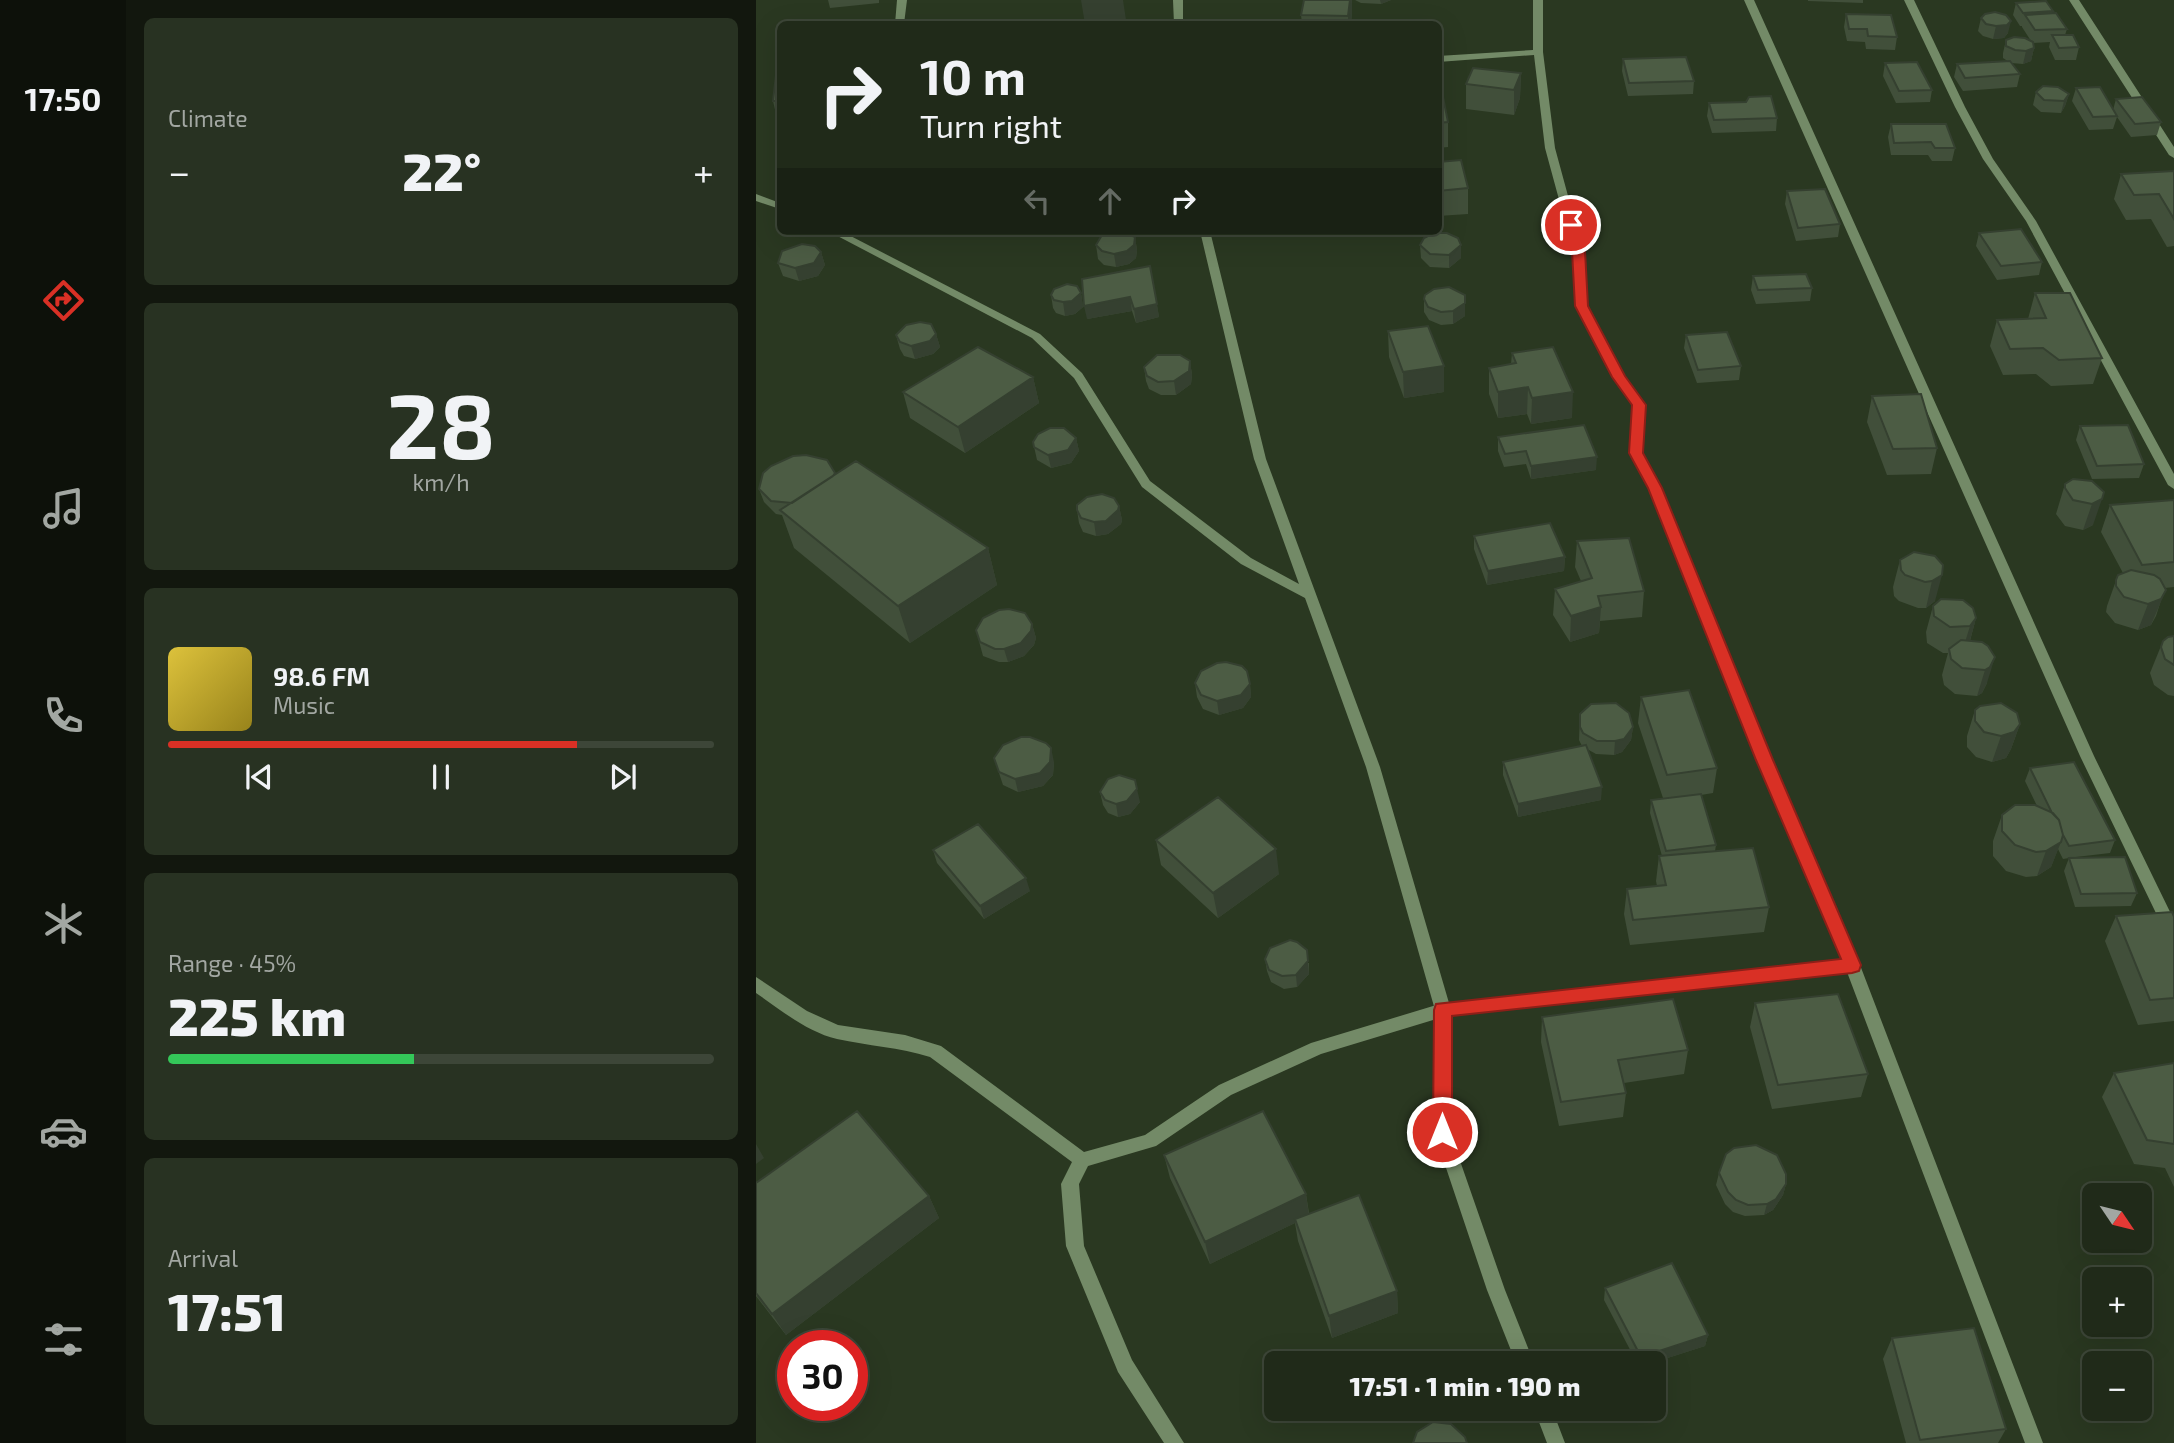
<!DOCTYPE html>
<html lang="en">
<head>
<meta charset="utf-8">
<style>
  body { margin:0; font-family:"Exo 2",sans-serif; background:#283222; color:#f1f3f6; height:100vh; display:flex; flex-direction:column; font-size:26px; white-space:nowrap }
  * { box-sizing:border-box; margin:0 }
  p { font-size:23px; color:#a2a7a2 }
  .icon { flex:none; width:38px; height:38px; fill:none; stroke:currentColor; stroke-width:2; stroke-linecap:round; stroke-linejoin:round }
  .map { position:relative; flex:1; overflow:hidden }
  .sheet { display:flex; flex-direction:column; gap:18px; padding:18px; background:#12170e; width:630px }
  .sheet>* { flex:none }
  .hud { position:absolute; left:21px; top:21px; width:665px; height:214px; border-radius:10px; box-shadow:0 7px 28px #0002,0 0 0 2px #3d4638; background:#202a19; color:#f1f3f6; overflow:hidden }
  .needle { width:46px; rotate:125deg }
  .controls { position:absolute; left:1326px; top:1183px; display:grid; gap:14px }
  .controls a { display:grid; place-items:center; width:70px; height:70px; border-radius:10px; background:#202a19; box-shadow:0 7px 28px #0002,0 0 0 2px #3d4638; font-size:35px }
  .speed { position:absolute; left:21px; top:1330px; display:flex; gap:14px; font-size:35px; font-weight:700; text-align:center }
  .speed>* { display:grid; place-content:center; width:91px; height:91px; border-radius:50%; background:#202a19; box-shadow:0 7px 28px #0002,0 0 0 2px #3d4638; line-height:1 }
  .speed .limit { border:10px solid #d22; background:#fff; color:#111 }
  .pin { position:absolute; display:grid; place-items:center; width:60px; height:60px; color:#fff; margin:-30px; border:4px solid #fff; border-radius:50%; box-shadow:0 2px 7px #0007 }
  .me { position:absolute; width:77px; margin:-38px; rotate:0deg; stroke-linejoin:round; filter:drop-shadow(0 0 5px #0008) }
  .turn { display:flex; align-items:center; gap:24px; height:147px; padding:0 28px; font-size:32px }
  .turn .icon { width:91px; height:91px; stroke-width:2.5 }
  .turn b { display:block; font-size:49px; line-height:60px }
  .lanes { display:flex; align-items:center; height:66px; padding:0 28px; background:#0003; justify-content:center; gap:35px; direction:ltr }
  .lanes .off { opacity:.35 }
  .big { font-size:52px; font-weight:800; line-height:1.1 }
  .sheet .card { flex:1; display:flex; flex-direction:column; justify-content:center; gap:10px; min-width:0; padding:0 24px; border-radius:10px; background:#283222 }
  .sheet .dial { align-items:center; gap:0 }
  .dial b { font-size:91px; line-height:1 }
  .song { display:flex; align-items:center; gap:21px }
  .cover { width:84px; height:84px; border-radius:10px; background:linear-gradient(135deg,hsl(50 70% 55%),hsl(50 70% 35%)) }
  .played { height:7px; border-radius:4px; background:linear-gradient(90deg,#d93025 75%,#3d4638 75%) }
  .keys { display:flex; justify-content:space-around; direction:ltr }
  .heat { display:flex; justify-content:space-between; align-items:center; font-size:38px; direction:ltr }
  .charge { height:10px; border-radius:5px; background:linear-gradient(90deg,#34c759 45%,#3d4638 0) }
  .trip { position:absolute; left:508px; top:1351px; width:402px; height:70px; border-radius:10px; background:#202a19; box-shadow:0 7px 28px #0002,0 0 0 2px #3d4638; font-weight:800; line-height:70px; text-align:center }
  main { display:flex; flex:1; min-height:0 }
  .menu { display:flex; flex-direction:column; width:126px; justify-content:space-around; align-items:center; background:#0d110a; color:#a2a7a2 }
  .menu .icon { width:49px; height:49px }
  .menu .selected { color:#d93025 }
  .menu b { font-size:32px; color:#f1f3f6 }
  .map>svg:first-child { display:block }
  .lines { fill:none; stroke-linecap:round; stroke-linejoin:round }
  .service { fill:#738a67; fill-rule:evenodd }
  .minor { fill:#738a67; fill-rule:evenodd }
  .wall { fill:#414f3a }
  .shaded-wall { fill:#354030 }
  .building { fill:#4c5c44; stroke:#354030; stroke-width:2 }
  .route { fill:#d93025; stroke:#8d1f18; stroke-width:2 }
</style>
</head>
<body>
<main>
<nav class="menu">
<b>17:50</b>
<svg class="icon selected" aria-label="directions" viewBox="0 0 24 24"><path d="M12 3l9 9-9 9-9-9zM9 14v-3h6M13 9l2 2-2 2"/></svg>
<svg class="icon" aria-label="music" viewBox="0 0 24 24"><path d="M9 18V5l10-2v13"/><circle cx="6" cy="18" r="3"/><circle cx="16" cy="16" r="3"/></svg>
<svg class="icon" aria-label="phone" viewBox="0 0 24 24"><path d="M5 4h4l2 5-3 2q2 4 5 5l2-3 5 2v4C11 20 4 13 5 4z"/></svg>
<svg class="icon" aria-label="climate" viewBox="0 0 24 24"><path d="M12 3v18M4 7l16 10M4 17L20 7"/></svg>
<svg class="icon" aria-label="car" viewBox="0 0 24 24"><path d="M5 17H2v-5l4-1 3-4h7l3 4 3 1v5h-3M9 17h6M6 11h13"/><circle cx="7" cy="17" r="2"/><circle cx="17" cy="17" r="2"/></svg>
<svg class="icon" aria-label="filters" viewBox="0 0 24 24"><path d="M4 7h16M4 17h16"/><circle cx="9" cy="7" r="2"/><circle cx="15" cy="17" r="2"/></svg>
</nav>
<section class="sheet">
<div class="card"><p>Climate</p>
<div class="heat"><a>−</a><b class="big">22°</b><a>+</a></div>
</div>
<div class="card dial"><b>28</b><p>km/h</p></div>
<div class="card">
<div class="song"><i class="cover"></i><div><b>98.6 FM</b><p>Music</p></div></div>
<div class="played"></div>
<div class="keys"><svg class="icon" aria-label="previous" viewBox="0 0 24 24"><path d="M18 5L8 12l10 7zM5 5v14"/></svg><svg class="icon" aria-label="pause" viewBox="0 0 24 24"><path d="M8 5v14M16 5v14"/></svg><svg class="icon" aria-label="next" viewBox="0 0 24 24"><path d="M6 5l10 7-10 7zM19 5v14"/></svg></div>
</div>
<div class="card"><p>Range · 45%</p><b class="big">225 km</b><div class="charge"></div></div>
<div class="card"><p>Arrival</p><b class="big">17:51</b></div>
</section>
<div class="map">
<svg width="1418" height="1443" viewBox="0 0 1418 1443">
  <rect width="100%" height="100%" fill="#2a3821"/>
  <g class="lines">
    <path class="service" d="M0,977L51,1011L82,1025L149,1035L185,1046L328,1152L389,1135L463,1085L555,1043L687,1003L693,1005L695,1010L693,1015L687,1017L565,1054L475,1095L400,1146L332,1166L323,1184L328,1246L376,1360L428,1443H408L362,1372L310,1246L305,1184L316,1162L174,1057C143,1047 112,1046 81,1039C51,1032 25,1010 0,993Z"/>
    <path class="minor" d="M141,0H151L148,24H139Z
      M417,0H427V24H418Z
      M777,0H787V52L799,148L827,251L831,306L868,376L889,405L886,453L905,488L1016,760L1104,965L1287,1443H1269L1091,972L695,1016L694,1132L749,1290L778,1363H760L731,1290L678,1132L679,1010L610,767L549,598L485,564L386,487L318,378L276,338L72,231H85L284,334L326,373L394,481L495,558L543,584L498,459L444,231H454L510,459L624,767L693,1003L1086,960L1002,760L893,488L874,453L877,405L857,377L819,306L817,251L789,148L778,55L682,62V56L777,50Z
      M988,0H998L1338,756L1418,920V942L1413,940L1324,756Z
      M1148,0H1158L1209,107L1237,159L1280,221L1418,474V489L1412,485L1270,221L1227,159L1199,107Z
      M1313,0H1323L1418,147V158L1413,155Z
      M0,194L24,203V209L0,201Z
      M778,1409H796L809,1443H791Z"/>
  </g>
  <path class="wall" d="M72,0H123V3L74,8Z
    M599,0H635L625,4L605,3Z
    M1052,0H1107V3L1052,1Z
    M1260,3L1297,11L1296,13L1311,29L1309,35L1323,47L1320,60H1299L1293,47L1294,42L1277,43L1278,48L1275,61L1267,64L1255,63L1264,74L1261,87L1207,91L1198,77L1201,64L1253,62L1247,58V53L1250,40L1275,41L1266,27V26H1264L1257,15Z
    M596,11L595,24H546L545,15Z
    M1090,14L1141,37L1139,50L1110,49L1109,42L1091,41L1088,27Z
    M1225,18L1252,33L1248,38L1237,39L1227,36L1222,31Z
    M867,59L938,81L937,94L872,96L866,71Z
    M1129,63L1176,90L1174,102L1140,103L1127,76Z
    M765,73L764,98L758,115L710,109V84Z
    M24,74V114H20L17,101Z
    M1320,88L1357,110L1360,99L1405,122L1401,135L1375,137L1361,117L1357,129L1333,130L1316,101Z
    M1280,92L1313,94L1309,106L1305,113L1285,112L1277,105Z
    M682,97L692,122V147L682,148Z
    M953,103L1021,118L1020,131L956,133L951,116Z
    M1135,124L1199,148L1196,161H1176L1172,155H1135L1132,137Z
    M682,162L712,188V214L682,216Z
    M1418,171V246L1411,247L1395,219L1370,220L1358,199L1365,174Z
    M1031,191L1084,224L1082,237L1040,241L1029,204Z
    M1223,233L1286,262L1283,275L1241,280L1220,246Z
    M379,237L381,250L380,258L373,264L360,267L348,265L342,259L340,245Z
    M664,245L705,258L693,268L674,267L665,258Z
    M65,252L69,265L62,276L43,281L27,276L22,263Z
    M394,266L403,317L380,323L376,311L331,319Z
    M997,276L1056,288L1054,301L1000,304L995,290Z
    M325,293L327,307L319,314L309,316L300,313L297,308L295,295Z
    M1279,293L1346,358L1337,384L1295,386L1280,374L1247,375L1234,346L1241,320L1272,319Z
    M668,299L709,316L697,324L685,325L673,320L668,312Z
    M632,331L688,366V392L648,398L633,357Z
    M180,334L184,347L177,354L159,359L148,356L144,349L140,335Z
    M930,335L985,366L983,380L941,383L928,348Z
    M756,353L816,418L775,424L771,414L742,418L733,394V368L755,364Z
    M434,361L436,375L435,384L420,395H405L393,389L390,381L388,367Z
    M277,377L283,403L209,453L154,418L147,392Z
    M1116,396L1181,448L1175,474L1131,475L1111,422Z
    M1324,426L1388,464L1383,478L1336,479L1320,440Z
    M742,437L840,470L775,479L770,464L748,467L742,451Z
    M320,438L323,451L315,463L295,468L281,460L277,442Z
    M79,475L232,548L241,585L154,643L38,548L26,515L20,514L8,502L3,489Z
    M1336,481L1337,525L1327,530L1309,526L1300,514L1309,484Z
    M1418,500V587L1409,588L1400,616L1395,625L1382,630L1359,623L1350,612L1351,606L1362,575L1367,573L1345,532L1354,505Z
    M363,506L366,520L365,524L352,534L340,536L327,532L323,523L321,510Z
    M718,536L809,557L808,571L731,585L718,549Z
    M821,541L888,591L886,617L844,621L843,633L814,642L797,615L799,589L825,581L819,567Z
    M1179,556V601L1170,608H1162L1143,601L1138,596L1137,587L1144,560Z
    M1177,606L1220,618L1214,641L1226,642L1231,683L1226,693L1221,696L1199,694L1188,685L1186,675L1192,653H1187L1171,643L1170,632Z
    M276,624L280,638L278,645L268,656L252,662H243L227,656L220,630Z
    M1418,636V696L1412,695L1398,685L1394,673L1407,641Z
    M439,683L494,684L495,697L487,708L463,715L447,709L441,697Z
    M885,697L961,768L957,793L945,795L960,845L959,851L1013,907L1008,932L874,945L868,914L871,889L901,886L900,881L903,856H906L894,813L895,800L907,798L882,723Z
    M1219,710L1264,724L1255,749L1250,758L1236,762L1220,757L1211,747V736Z
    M824,714L877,727L875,740L866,752L858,755L840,754L831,749L845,800L762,817L747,775V762L826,746L823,740Z
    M238,758L298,762L297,775L287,786L262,792L247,785Z
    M1274,768L1359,840L1354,853L1320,857L1381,893L1375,906L1319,907L1308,871L1313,858L1307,859L1302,849L1295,867L1281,876L1270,877L1250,871L1237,856V841L1246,815L1281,806L1269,781Z
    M344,792L384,802L374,814L362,817L352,813L347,805Z
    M400,840L523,874L462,918L405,865Z
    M177,850L274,891L228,919L181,863Z
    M1360,916L1418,917V1021L1382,1025L1349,941Z
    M509,959L553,963V974L541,987L528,989L515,982L511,971Z
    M999,1003L1112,1074L1105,1097L1016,1109L994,1027Z
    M786,1017L932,1050L928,1074L868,1083L870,1093L867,1117L803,1126L785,1042Z
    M1418,1063V1187L1409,1168L1378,1164L1346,1097L1358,1073Z
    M408,1155L550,1194L553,1213L641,1291L642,1313L576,1338L542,1241L539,1223L454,1264L414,1178Z
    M963,1173L1030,1184L1027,1195L1017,1210L1008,1215L989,1216L977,1212L969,1204L960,1185Z
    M0,1183L173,1196L183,1218L30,1335L0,1296Z
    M849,1288L952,1335L949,1346L896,1363H881L848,1300Z
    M1136,1338L1250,1429L1242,1443H1150L1127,1359Z"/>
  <path class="shaded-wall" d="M325,0H367L370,20L329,24Z
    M594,0H596V11L595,24H592V16Z
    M624,0H635L625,4Z
    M1255,21L1252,33L1248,38L1237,39L1240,26Z
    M1278,48L1275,61L1267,64L1270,51Z
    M765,73L764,98L758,115V90Z
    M1313,94L1309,106L1305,113L1308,101Z
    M379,237L381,250L380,258L373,264L360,267L358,254Z
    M705,245V258L693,268V255Z
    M65,252L69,265L62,276L43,281L39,268Z
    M325,293L327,307L319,314L309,316L307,302Z
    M374,297L376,311L331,319L328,306Z
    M709,303V316L697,324V311Z
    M401,304L403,317L380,323L378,309Z
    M180,334L184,347L177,354L159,359L155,346Z
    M434,361L436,375L435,384L420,395L418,381Z
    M688,366V392L648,398L647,372Z
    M277,377L283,403L209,453L202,427Z
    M772,387L771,414L742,418V392Z
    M817,392L816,418L775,424L776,398Z
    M320,438L323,451L315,463L295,468L292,455Z
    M841,457L840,470L775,479V466Z
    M1346,499L1337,525L1327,530L1336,504Z
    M363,506L366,520L365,524L352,534L340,536L338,522Z
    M232,548L241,585L154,643L142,606Z
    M809,557L808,571L731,585L732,571Z
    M1186,575L1179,601L1170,608L1176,581Z
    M1410,590L1395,625L1382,630L1392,604Z
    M845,607L843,633L814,642L815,616Z
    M1220,618L1213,644L1206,652L1214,626Z
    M276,624L280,638L278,645L268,656L252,662L248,649Z
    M1239,657L1231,683L1226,693L1221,696L1229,670Z
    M494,684L495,697L487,708L463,715L461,701Z
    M1264,724L1255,749L1250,758L1236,762L1245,736Z
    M877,727L875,740L866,752L858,755L859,741Z
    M295,748L298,762L297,775L287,786L262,792L259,779Z
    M846,787L845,800L762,817V804Z
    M381,789L384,802L374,814L362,817L360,804Z
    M1305,842L1295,867L1281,876L1290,851Z
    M520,849L523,874L462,918L457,893Z
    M270,878L274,891L228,919L224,906Z
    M551,950L553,974L541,987L540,975Z
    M0,1144L8,1158L0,1164Z
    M1030,1184L1027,1195L1017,1210L1008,1215L1011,1204Z
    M550,1194L553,1216L539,1219V1223L454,1264L449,1242Z
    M173,1196L183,1218L30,1335L16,1314Z
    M641,1291L642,1313L576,1338L573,1316Z
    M952,1335L949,1346L896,1363H884L885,1357Z"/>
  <path class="building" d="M548,0H594L592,16L545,15Z
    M1290,1L1297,11L1267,13L1260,3Z
    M1239,12L1250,15L1255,21L1251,25L1240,26L1230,24L1225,18L1229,14Z
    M1300,13L1311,29L1279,30L1269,15Z
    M1090,14L1135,15L1141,37L1112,36L1111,29H1093Z
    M1296,35H1317L1323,47L1303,48Z
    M1258,37L1269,38L1277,42L1278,48L1270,51L1259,50L1250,46V40Z
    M930,57L938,81L873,83L867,59Z
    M1254,61L1264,74L1209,78L1201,64Z
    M1161,62L1176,90L1143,91L1129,63Z
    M717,68L765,73L758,90L710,84Z
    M24,74V101H17L20,75Z
    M1287,86L1302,87L1313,94L1308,101L1288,100L1280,92Z
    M1344,87L1361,116L1337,117L1320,88Z
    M1015,96L1021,118L958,120L953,103L990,102L993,97Z
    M682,97H687L692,122L682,123Z
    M1386,97L1405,122L1379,124L1360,99Z
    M1135,124H1190L1199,148H1179L1175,142L1138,143Z
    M705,160L712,188L682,191V162Z
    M1418,171V219L1403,194L1378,195L1365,174Z
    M1069,189L1084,224L1042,228L1031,191Z
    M1265,229L1286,262L1245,266L1223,233Z
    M365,231L379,237L378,245L371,251L358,254L346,251L340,245L346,235Z
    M678,233H691L702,238L705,245L693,255L674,254L664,245L668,238Z
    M46,244L59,246L65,252L58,263L39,268L22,263L26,251Z
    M394,266L401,304L378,309L374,297L328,306L326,279Z
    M1050,274L1056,288L1002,290L997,276Z
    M311,284L321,286L325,293L316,301L307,302L298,300L295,295L298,289Z
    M693,287L709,295V303L697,311L685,312L672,307L668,299L669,295L678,289Z
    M1279,293H1314L1346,358L1303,360L1287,348L1254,349L1241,320L1290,318Z
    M164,322L175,324L180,334L174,341L155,346L144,342L140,335L150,325Z
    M672,326L688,366L647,372L632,331Z
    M971,332L985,366L942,370L930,335Z
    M222,347L277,377L202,427L147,392Z
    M797,347L817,392L776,398L772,387L742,392L733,368L760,363L756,353Z
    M401,355H424L434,361L433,371L418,381L402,382L391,376L388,367Z
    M1165,394L1181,448L1137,449L1116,396Z
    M828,425L841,457L775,466L770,451L749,454L742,437Z
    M1372,425L1388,464L1341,466L1324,426Z
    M294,428H308L320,438L312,450L292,455L278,447L277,442L282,434Z
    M50,455L71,460L79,473L77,476L36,503L15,501L3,489L7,473L15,466L37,456Z
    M100,461L232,548L142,606L24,510Z
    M1317,479L1336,481L1348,492L1346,499L1336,504L1317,500L1309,488V484Z
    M346,494L358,498L363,506L362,510L350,521L338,522L325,518L321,510V505L331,497Z
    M1418,500V562L1386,565L1354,505Z
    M794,523L809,557L732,571L718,536Z
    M873,538L888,591L842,596L845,607L815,616L799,589L836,578L821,541Z
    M1158,552L1179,556L1187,565L1186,575L1176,581L1169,582L1149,575L1145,570L1144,560Z
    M1375,570L1398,575L1404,579L1410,590L1405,599L1392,604L1368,597L1360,586V580L1362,575Z
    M1185,599L1207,600L1217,608L1220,618L1214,626L1194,627L1178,616L1177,606Z
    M253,609L269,613L276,624L275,631L265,643L248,649H239L224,642L220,630L227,618L243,610Z
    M1418,636V665L1409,659L1405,647L1407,641L1412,637Z
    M1205,640L1226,642L1232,646L1239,657L1234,667L1229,670L1206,668L1195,659L1193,649Z
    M470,662L486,666L491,671L494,684L485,695L461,701L445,695L439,683L445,671L461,663Z
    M933,690L961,768L911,775L885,697Z
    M860,703L873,713L877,727L868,739L859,741H841L827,733L824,727V714L835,704Z
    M1245,703L1261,713L1264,724L1258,732L1245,736L1228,732L1219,721V710L1224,706Z
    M265,737H274L290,743L295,748L294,762L284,773L259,779L243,772L238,758L247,745Z
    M830,745L846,787L762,804L747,762Z
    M1318,762L1359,840L1313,846L1307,835L1303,820L1296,813L1274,768Z
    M363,775L379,780L381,789L371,801L360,804L349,800L344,792L352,779Z
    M945,794L960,845L910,851L895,800Z
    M462,797L520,849L457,893L400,840Z
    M1259,805H1279L1297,813L1303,820L1307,835L1305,842L1290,851L1280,852L1259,845L1246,831V815Z
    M222,824L270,878L224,906L177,850Z
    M997,848L1013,907L877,920L871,889L910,885L903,856Z
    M1369,857L1381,893L1325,894L1313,858Z
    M1416,912L1418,917V998L1394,1000L1360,916Z
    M534,940L541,942L551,950L552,961L540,975L526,976L513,970L509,959L514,948Z
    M1082,994L1112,1074L1022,1085L999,1003Z
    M917,999L932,1050L862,1060L870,1093L805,1102L786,1017Z
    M1418,1063V1144L1391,1140L1358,1073Z
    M101,1111L173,1196L16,1314L0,1293V1183Z
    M507,1111L550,1194L449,1242L408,1155Z
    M1000,1145L1021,1155L1030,1174V1184L1020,1199L1011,1204L992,1205L980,1200L972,1192L963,1173L970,1154L978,1148Z
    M603,1195L641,1291L573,1316L539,1219Z
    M916,1263L952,1335L885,1357L849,1288Z
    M1218,1328L1250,1429L1164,1440L1136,1338Z
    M677,1422L695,1424L709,1437L711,1443H657L661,1432Z"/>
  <path class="route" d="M815,222L821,225L829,251L832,306L869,376L890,405L887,453L906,488L1017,760L1105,965L1103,971L1096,973L696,1016V1132L693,1138L686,1140L679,1138L677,1132L678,1010L680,1004L1085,959L1000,760L892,488L873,453L876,405L856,377L819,306L816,251L809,225Z"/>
</svg>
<div class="controls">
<a><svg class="needle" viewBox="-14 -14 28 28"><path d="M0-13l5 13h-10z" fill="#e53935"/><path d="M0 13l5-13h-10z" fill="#a2a7a2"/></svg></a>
<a>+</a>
<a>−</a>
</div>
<div class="speed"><div class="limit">30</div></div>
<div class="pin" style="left:815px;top:225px;background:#d93025"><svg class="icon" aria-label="arrive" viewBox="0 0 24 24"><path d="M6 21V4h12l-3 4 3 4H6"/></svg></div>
<svg class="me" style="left:686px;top:1132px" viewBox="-20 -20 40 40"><circle r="17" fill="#d93025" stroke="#fff" stroke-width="3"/><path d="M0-11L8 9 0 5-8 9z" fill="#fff"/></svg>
<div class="trip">17:51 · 1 min · 190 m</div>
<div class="hud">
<div class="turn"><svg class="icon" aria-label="right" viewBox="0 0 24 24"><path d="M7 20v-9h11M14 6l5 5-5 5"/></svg><div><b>10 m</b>Turn right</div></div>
<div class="lanes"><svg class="icon off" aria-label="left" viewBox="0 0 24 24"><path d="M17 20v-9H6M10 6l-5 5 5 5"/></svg><svg class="icon off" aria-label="ahead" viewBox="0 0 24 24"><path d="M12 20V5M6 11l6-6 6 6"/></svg><svg class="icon" aria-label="right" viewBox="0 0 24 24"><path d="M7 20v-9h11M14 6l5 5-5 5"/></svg></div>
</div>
</div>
</main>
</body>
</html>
